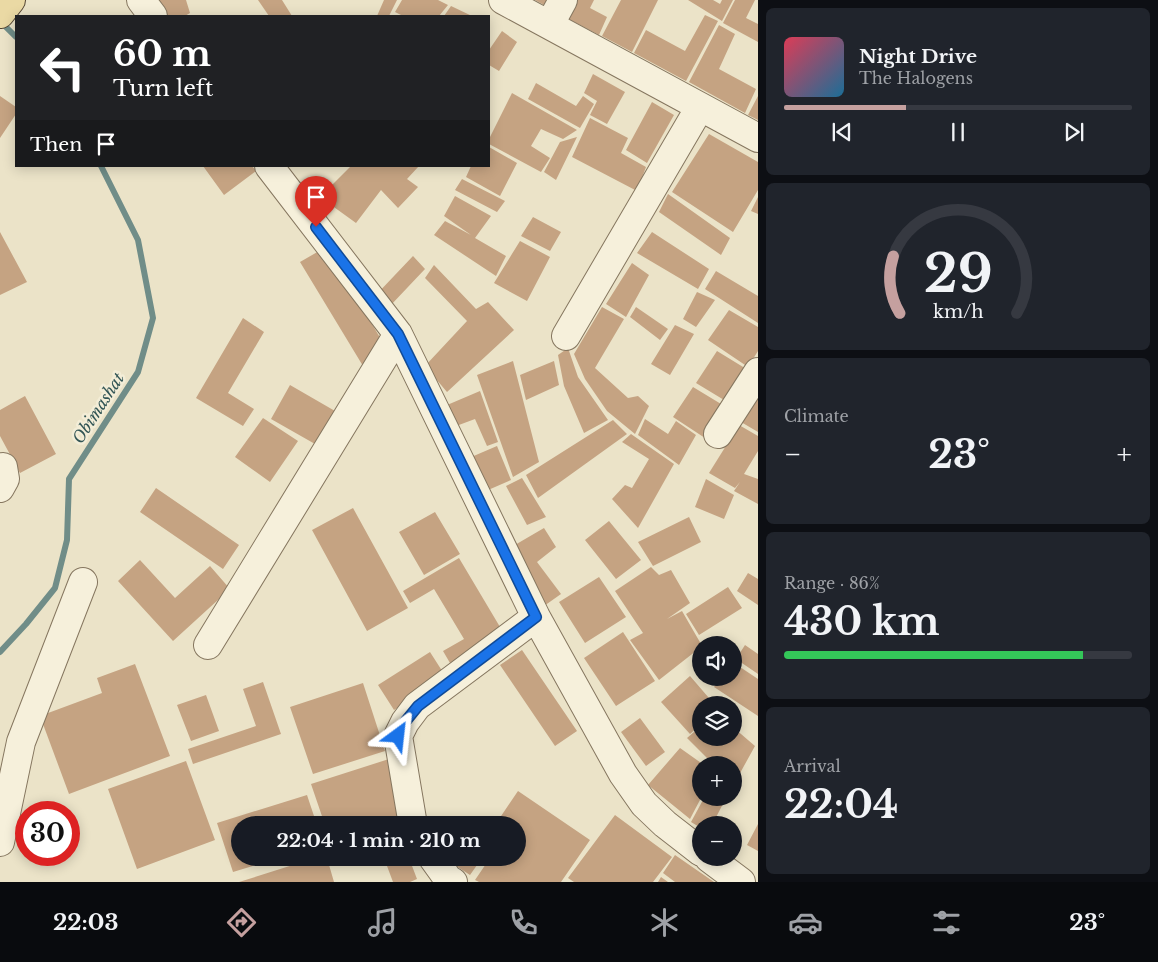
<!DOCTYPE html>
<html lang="en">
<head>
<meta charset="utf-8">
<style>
  body { margin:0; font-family:"Libre Baskerville",serif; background:#20242c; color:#f1f3f6; height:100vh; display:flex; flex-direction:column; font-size:19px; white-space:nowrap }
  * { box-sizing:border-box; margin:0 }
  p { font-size:16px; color:#9ea1a6 }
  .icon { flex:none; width:28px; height:28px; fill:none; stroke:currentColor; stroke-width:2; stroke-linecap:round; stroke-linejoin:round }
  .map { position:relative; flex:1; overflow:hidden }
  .sheet { display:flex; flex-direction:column; gap:8px; padding:8px; background:#0d0f14; width:400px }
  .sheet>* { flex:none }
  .top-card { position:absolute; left:15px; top:15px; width:475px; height:152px; border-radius:0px; box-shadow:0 2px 12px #0003; background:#202124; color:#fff; overflow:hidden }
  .tools { position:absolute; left:692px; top:636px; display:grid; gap:10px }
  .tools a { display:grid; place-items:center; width:50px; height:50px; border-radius:50%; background:#171b24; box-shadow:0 2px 12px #0003; font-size:25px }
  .speed { position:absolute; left:15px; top:801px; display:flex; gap:10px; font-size:25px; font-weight:700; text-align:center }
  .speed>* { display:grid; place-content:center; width:65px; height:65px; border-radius:50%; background:#171b24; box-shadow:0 2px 12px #0003; line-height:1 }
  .speed .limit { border:8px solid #d22; background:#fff; color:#111 }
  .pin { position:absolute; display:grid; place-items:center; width:42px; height:42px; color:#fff; margin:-51px -21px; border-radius:50% 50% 50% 0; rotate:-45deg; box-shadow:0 0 5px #0007 }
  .pin .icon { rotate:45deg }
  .me { position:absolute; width:55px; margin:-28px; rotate:30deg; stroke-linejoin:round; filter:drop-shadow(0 0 4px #0008) }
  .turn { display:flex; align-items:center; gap:18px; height:105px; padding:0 15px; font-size:22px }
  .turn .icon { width:65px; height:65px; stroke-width:2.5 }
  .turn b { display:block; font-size:35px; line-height:42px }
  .then { display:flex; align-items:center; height:48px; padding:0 15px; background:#0003; gap:10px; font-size:19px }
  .big { font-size:38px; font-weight:800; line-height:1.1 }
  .sheet .widget { flex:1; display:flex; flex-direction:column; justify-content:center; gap:8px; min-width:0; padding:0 18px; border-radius:8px; background:#20242c }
  .sheet .dial { align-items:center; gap:0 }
  .dial svg { height:130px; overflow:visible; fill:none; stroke:#363941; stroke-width:7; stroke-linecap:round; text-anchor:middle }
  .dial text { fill:#f1f3f6; stroke:none }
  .song { display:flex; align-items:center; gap:15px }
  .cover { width:60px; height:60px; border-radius:8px; background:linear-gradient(135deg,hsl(350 70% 55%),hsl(200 70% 35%)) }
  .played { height:5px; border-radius:2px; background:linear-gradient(90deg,#c5a09f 35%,#363941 35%) }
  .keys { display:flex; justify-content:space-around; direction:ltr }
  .heat { display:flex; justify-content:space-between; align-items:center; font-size:28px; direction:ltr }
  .charge { height:8px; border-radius:4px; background:linear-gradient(90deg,#34c759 86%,#363941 0) }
  .trip { position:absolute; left:231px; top:816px; width:295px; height:50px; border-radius:25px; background:#171b24; box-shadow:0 2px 12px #0003; font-weight:800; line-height:50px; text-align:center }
  .menu { display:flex; height:80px; justify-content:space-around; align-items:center; background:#090b0e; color:#9ea1a6 }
  .menu .icon { width:35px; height:35px }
  .menu .active { color:#c5a09f }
  .menu b { font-size:22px; color:#f1f3f6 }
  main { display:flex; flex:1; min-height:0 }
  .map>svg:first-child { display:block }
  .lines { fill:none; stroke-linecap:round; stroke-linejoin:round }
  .stream { stroke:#708d88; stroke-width:6 }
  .building { fill:#c5a382 }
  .minor-casing { stroke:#85765f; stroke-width:30 }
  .major-casing { stroke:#534432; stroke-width:30 }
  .minor { stroke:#f6f0db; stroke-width:28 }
  .major { stroke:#ead9a4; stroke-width:28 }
  .route-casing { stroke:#114b97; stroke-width:12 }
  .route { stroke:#1a73e8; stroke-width:9 }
  .labels { text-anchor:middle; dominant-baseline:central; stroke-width:5; stroke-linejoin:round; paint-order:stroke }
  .water-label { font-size:16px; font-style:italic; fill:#325555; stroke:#f3edd7 }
</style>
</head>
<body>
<main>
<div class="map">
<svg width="758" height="882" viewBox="0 0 758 882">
  <rect width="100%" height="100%" fill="#ebe3c8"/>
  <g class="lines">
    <path class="stream" d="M1,22L16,37
      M0,652L26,624L55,588L67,540L69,479L138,372L153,318L138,240L101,166"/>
  </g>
  <path class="building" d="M155,0H186L190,13L185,16H166Z
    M258,0H282L292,16H269Z
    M384,0H397L389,16H377Z
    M402,0H438L448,5L439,16H403L395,12Z
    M535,0H548L546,6Z
    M572,0H594L590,8L607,17L599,35L563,16Z
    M621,0H658L632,52L602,36Z
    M688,0H713L720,4L722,0H733L722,21Z
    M735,0H755L746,18L758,24V42L723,23Z
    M451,6L472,16H444Z
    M705,15L718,21L686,81L634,53L646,30L685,51Z
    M719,25L735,34L719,69L756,89L745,113L689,82Z
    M502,31L517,42L499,71L489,65V50Z
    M593,74L625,92L607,124L590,115L597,101L584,93Z
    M536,83L576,106L583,96L594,104L580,128L528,99Z
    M512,93L577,130L563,139L541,129L531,146L550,158L541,172L489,144V139Z
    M0,96L16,107V114L0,138Z
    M758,96V120L748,115Z
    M652,102L674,115L647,163L626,150Z
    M590,118L628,138L621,153L646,167L637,191L572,157Z
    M709,134L758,162V190L733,232L672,192Z
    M577,137L556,180L544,172L560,142Z
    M489,147L517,163L500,196L466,177L471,166H489Z
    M203,166H252L256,171L224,195Z
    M351,166H419L407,179L418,187L398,208L381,190L356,223L320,197Z
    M462,179L505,201L497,212L455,190Z
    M668,194L730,238L721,255L659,212Z
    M455,196L491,216L475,238L506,256L496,276L434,235L445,221L471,235L444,216Z
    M758,197V214L751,211Z
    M533,217L561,232L550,251L521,236Z
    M0,232L27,282L0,295Z
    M652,232L709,269L698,289L637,253Z
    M520,241L550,257L527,301L494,283Z
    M326,247L388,351L363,366L300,262Z
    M413,256L425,269L390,306L375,296Z
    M632,263L649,275L626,317L606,304Z
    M434,265L476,309L488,302L514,330L447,392L425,366L467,321L425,278Z
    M716,271L758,296V323L705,289Z
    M697,292L715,300L696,327L683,319Z
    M602,307L624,319L595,368L628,398L638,396L649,406L635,434L607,411L585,379L574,354Z
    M636,307L668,329L660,340L630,317Z
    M729,310L758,327V351L748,367L708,340Z
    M243,318L264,332L228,393L254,409L243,426L196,398Z
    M675,325L694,334L670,375L651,364Z
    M568,348L578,377L608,420L584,433L564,386L558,355Z
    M717,351L748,370L729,403L696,383Z
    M513,361L539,462L513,477L477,375Z
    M554,361L559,385L526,400L520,375Z
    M290,385L335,411L315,444L271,419Z
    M693,387L726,407L705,438L673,417Z
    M758,388V432L741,422Z
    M480,391L498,442L487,446L475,419L440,432L433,411Z
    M25,396L56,454L20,473L0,436V410Z
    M263,418L298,441L270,482L235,457Z
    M645,419L668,434L676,421L696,435L679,465L638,435Z
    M613,420L627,434L538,498L526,475Z
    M739,425L758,436V451L744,474L758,479V504L734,491L740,482L735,488L709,473Z
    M631,434L674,464L638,528L612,499L625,485L632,488L649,459L622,442Z
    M497,446L511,480L472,497L455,464Z
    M522,478L546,517L527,525L506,486Z
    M706,479L734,495L724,519L695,507Z
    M156,488L239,545L223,569L140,512Z
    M353,508L408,608L367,631L312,530Z
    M435,512L460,554L424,575L399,532Z
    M689,517L701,542L653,566L638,542Z
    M609,521L641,560L616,579L585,540Z
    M544,528L556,547L537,562L561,594L544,606L503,552Z
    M459,558L503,632L450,663L443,651L464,639L434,589L410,603L403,591Z
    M140,560L175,598L210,566L230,589L173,641L118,581Z
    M651,567L659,575L671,570L690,603L667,619L682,611L701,644V647L659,680L630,640L643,633L615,591Z
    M748,573L758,579V605L737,591Z
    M599,577L626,617L585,643L559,602Z
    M728,587L742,608L699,635L686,614Z
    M623,632L655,681L616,706L584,658Z
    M745,645L758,654V674L736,659Z
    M522,650L577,731L555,746L500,665Z
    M430,652L446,677L394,710L378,685Z
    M734,663L758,679V716L714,687L721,678H734Z
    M135,664L170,756L69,794L40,716L102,693L97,678Z
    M690,676L715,705H701V724L690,734L661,702Z
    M263,682L281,734L193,764L188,749L256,726L243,689Z
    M363,683L385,751L313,774L290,707Z
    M206,695L219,731L191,741L177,705Z
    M640,718L665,752L646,766L621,732Z
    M701,726V738H734V728L755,746L734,784V765H714L687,738Z
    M680,748L704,765H701V798L690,819L648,785Z
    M389,759L407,813L376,825H325L311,784Z
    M186,761L215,840L137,869L108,789Z
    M518,791L590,840L561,882H479L475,880L490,858H518V825H495Z
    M307,795L317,825H240V858H279L233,872L217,823Z
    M704,798H726L712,825H701V828L691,822Z
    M615,815L672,857L653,882H574L568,878Z
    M395,820L397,825H382Z
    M758,824V851L747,845Z
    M675,855L714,882H675L663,873Z
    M315,858H327L334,882H239Z
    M384,858H409L417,879L410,882H393Z
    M444,858H482L470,875Z
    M661,877L668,882H658Z"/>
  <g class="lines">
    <g class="minor-casing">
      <path id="minor" d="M141,0L153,16
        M503,0L758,138
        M550,24L563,0
        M269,166L398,334L536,617L623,774L644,804L665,824L701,852
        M566,336L700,107
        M718,434L758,372
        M0,488L5,479L3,467
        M208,645L398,334
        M413,825L398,736L405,722L417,706L536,617
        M0,842L21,742L83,582
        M433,858L448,879L453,882
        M709,858L741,882"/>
    </g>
    <g class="major-casing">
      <path id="major" d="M0,14L11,0"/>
    </g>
    <use href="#minor" class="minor"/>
    <use href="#major" class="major"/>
  </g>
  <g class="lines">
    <g class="route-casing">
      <path id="route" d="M316,227L398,334L536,617L418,706L405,722L398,736"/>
    </g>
    <use href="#route" class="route"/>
  </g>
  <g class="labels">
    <g class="water-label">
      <text transform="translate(98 408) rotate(-57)">Obimashat</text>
    </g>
  </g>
</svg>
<div class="tools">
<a><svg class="icon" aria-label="sound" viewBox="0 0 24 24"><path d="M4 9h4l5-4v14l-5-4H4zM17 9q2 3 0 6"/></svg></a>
<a><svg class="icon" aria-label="layers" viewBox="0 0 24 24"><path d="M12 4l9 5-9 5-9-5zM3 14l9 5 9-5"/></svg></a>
<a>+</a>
<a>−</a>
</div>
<div class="speed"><div class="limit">30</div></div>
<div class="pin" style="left:316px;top:227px;background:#d93025"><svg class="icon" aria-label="arrive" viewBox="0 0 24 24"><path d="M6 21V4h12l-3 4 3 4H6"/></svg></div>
<svg class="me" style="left:398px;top:736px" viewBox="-20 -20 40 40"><path d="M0-17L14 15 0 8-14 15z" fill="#1a73e8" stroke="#fff" stroke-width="4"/></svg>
<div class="trip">22:04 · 1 min · 210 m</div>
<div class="top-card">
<div class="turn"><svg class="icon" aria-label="left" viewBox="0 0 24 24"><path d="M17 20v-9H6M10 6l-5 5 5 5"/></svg><div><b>60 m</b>Turn left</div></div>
<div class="then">Then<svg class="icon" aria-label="arrive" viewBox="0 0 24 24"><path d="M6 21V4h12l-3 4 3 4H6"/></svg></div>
</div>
</div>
<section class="sheet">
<div class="widget">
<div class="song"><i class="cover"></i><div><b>Night Drive</b><p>The Halogens</p></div></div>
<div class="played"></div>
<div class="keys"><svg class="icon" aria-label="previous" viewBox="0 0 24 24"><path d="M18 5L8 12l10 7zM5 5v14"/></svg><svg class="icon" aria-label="pause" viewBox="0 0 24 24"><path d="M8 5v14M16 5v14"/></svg><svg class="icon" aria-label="next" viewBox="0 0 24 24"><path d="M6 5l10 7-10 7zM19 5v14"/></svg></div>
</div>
<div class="widget dial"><svg viewBox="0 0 100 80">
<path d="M14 69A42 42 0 1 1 86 69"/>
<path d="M14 69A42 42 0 0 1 10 34" stroke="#c5a09f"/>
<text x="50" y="56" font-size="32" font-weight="700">29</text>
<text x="50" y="72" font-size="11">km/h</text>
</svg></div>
<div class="widget"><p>Climate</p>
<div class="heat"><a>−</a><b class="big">23°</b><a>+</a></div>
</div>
<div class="widget"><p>Range · 86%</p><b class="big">430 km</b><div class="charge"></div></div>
<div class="widget"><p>Arrival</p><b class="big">22:04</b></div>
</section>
</main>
<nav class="menu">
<b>22:03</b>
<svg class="icon active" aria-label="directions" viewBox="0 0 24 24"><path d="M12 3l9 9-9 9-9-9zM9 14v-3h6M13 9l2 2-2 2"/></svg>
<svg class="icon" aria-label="music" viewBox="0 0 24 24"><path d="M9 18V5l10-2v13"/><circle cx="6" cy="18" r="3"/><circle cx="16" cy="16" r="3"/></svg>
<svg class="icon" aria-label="phone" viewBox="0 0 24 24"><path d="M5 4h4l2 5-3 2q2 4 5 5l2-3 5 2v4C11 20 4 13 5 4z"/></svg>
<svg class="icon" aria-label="climate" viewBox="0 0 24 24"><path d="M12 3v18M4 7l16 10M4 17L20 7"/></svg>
<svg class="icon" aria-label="car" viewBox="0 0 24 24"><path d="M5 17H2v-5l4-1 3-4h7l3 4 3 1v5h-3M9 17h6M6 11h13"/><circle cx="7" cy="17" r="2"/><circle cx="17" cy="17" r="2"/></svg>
<svg class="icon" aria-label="filters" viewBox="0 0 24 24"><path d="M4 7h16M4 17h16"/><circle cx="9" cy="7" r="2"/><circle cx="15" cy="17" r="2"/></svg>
<b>23°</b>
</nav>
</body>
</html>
